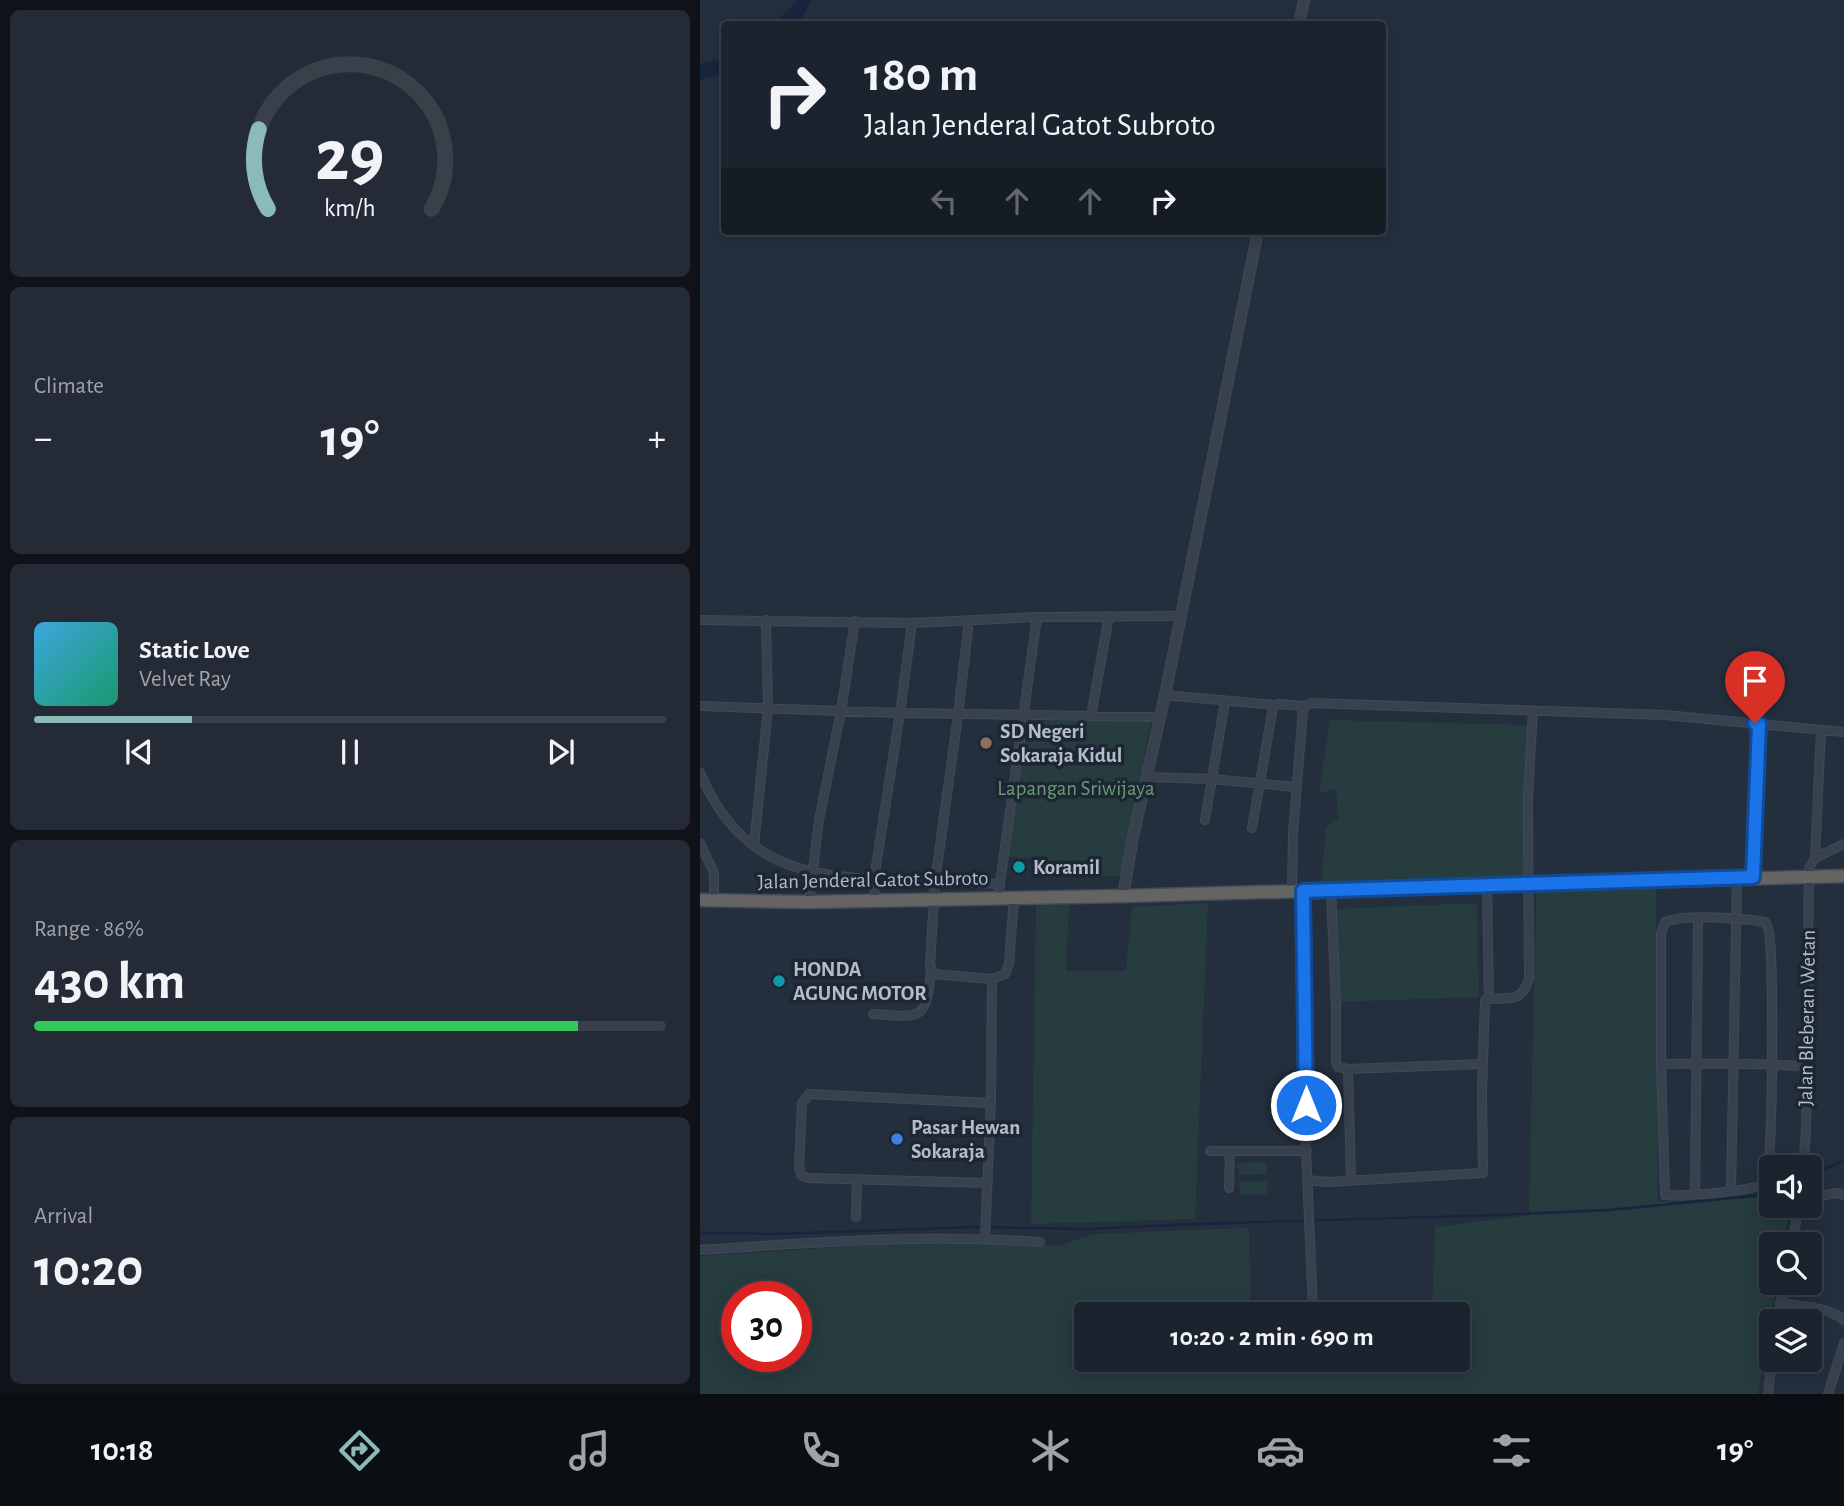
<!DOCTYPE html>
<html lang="en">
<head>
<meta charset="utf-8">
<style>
  body { margin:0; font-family:"Alegreya Sans",sans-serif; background:#242b36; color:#f1f3f6; height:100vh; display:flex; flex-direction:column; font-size:26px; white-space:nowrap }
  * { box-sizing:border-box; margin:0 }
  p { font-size:23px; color:#a0a4aa }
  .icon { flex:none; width:38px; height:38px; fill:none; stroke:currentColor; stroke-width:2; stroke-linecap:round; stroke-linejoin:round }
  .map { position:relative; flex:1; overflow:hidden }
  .sheet { display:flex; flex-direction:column; gap:10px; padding:10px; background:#0f1319; width:700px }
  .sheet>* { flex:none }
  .banner { position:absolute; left:21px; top:21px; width:665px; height:214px; border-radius:7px; box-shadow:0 4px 18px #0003,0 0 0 2px #39404a; background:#1b232e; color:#f1f3f6; overflow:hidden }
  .fabs { position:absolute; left:1059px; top:1155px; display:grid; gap:14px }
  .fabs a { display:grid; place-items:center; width:63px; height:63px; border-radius:7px; background:#1b232e; box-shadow:0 4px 18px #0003,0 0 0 2px #39404a; font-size:35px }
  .speed { position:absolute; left:21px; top:1281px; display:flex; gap:14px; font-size:35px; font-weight:700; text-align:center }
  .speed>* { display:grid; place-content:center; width:91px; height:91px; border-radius:50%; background:#1b232e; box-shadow:0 4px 18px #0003,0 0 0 2px #39404a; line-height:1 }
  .speed .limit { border:10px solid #d22; background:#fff; color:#111 }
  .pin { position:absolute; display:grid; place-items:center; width:60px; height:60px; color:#fff; margin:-72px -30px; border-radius:50% 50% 50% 0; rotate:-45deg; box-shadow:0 0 7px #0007 }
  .pin .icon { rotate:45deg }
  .me { position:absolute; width:77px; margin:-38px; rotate:0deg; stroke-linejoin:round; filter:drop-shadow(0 0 5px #0008) }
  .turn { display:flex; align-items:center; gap:24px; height:147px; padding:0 28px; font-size:32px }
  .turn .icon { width:91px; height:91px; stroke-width:2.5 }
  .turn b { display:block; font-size:49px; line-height:60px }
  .lanes { display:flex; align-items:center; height:66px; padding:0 28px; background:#0003; justify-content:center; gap:35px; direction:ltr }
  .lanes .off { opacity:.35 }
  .big { font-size:52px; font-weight:700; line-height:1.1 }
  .sheet .tile { flex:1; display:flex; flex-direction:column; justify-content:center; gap:10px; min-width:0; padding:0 24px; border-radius:10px; background:#242b36 }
  .sheet .dial { align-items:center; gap:0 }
  .dial svg { height:182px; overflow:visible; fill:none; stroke:#39404a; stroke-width:7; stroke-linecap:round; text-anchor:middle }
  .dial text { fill:#f1f3f6; stroke:none }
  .song { display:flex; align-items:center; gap:21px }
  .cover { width:84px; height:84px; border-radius:10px; background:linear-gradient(135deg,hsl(200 70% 55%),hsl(160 70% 35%)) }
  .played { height:7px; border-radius:4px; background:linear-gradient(90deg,#8bbbb9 25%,#39404a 25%) }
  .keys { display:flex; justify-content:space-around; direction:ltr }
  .heat { display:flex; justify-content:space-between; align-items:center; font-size:38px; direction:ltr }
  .charge { height:10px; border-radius:5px; background:linear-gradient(90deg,#34c759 86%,#39404a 0) }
  .trip { position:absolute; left:374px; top:1302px; width:396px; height:70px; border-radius:7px; background:#1b232e; box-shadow:0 4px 18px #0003,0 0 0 2px #39404a; font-weight:700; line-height:70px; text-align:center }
  .dock { display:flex; height:112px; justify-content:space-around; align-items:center; background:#0b0e12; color:#a0a4aa }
  .dock .icon { width:49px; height:49px }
  .dock .current { color:#8bbbb9 }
  .dock b { font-size:32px; color:#f1f3f6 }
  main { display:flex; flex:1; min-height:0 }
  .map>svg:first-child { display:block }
  .green { fill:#263c3f; fill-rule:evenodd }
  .water { fill:#17263c }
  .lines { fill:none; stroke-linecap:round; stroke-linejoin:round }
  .stream { stroke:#17263c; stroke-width:2.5 }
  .minor-casing { stroke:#414a57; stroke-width:10 }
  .tertiary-casing { stroke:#414a57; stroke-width:12 }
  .trunk-casing { stroke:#434c59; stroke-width:15 }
  .minor { stroke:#38414e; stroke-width:8 }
  .tertiary { stroke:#38414e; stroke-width:10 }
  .trunk { stroke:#656462; stroke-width:12 }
  .route-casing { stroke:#114b97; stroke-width:18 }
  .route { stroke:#1a73e8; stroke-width:12 }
  .education-dot { fill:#8d6e63; stroke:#1d2633; stroke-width:2.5 }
  .culture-dot { fill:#0f9aa8; stroke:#1d2633; stroke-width:2.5 }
  .shop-dot { fill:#3f7fe0; stroke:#1d2633; stroke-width:2.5 }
  .labels { text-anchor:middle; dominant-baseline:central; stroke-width:7; stroke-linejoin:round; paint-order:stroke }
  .poi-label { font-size:21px; font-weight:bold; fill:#b4bcc9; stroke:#1d2633; text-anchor:start }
  .park-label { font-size:21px; fill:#6b9a76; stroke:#1d2633 }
  .street-label { font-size:21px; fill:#b4bcc9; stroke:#1d2633 }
</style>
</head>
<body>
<main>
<section class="sheet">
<div class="tile dial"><svg viewBox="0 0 100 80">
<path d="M14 69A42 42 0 1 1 86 69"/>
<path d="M14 69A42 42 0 0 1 10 34" stroke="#8bbbb9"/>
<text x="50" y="56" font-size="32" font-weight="700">29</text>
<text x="50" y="72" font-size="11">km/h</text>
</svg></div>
<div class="tile"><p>Climate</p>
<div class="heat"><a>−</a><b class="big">19°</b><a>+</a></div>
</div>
<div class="tile">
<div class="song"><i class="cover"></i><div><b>Static Love</b><p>Velvet Ray</p></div></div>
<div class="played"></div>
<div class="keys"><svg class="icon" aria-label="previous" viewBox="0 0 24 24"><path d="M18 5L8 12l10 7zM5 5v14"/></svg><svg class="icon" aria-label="pause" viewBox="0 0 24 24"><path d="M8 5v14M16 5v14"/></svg><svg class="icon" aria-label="next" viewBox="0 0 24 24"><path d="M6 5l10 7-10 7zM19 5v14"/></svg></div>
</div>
<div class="tile"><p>Range · 86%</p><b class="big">430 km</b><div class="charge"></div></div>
<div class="tile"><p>Arrival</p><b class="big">10:20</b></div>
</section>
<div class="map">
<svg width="1144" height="1394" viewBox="0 0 1144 1394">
  <rect width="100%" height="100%" fill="#242f3e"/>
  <path class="green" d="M630,720L827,725L825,876L621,885L626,827L638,819L636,789L619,793Z
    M324,721H451L421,876L345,878L344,860L303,856Z
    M956,887L958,1202L1071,1197V1206H1090L1083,1244H1071V1283H1077L1058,1394H0V1256L237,1241L358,1246L395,1234L549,1228L551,1314H387V1360H758V1314H719L732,1311L735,1227L829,1215L836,892ZM37,1297H96V1356H37Z
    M508,903L495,1219L331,1224L336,905H369L366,971H426L432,907Z
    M777,903L779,997L636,1002L635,909Z
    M566,1162L567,1174L539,1175L537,1163Z
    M567,1181L568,1194L540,1195L539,1182Z"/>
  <path class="water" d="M98,0H112L98,24H74Z
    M24,58V74L0,80V64Z"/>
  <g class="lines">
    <path class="stream" d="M1110,1175L1144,1161
      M0,1233L76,1234L274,1227L387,1229L492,1224L797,1215L909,1210L1064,1195L1071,1192"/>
    <g class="minor-casing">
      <path id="minor" d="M0,620L212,623
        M269,621L258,715L235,882L230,965L234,974L292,979L305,974L309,964L314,898
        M465,695L574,705
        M0,706L200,713L212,623L337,617L481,616
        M391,716L409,616
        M0,773C39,864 101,877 192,880C228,881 264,882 300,884
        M446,777L512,779L596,787
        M505,820L525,701
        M552,828L573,707L578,704L605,706
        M0,843L14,873V900
        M54,846L68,708L66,620
        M1115,858L1121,730
        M1053,877L1059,724L1144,732
        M631,890L636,1006V1060L638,1067L648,1069L651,1180
        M592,891L593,833L603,710L605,706L612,703L965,715L1059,724
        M603,891L606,1150L613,1308
        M298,898L337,617
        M175,901L174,879L200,713L459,717
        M109,902L119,820L141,711L155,621
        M789,999C809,998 823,1002 829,978L828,797L833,710
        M173,1014C221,1017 226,1022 231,971
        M961,1064L965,1195C978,1197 1059,1191 1065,1183C1074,1171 1073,970 1070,942C1070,935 1069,928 1065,922C1042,918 986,914 965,922L961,934V1064C1010,1063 1058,1064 1107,1066
        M648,1069L783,1064
        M510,1151H607
        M1103,1167L1106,1131L1109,868L1115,858L1144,844
        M608,1180L628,1182L783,1173L782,1092L785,1000L789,999L787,887
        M288,1183L107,1178L101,1175L99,1168L102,1103L109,1094L289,1103
        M529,1188L530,1151
        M1031,1191L1037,878
        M995,1194L998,919
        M1110,1197L1138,1193L1144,1195
        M156,1217L157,1179
        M285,1238L291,1098L292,979
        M1092,1244L1099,1206
        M0,1250C114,1242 225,1234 340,1242
        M1080,1303C1101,1307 1128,1306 1144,1320
        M1077,1321L1085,1283
        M1068,1394L1072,1360
        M1128,1394L1144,1343"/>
    </g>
    <g class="tertiary-casing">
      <path id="tertiary" d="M599,24L604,0
        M423,896L433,837L465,695L558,231"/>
    </g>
    <g class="trunk-casing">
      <path id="trunk" d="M0,900L109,902L423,896L1144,876"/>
    </g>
    <use href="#minor" class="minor"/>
    <use href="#tertiary" class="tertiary"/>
    <use href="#trunk" class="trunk"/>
  </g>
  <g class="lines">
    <g class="route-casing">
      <path id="route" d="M606,1105L603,891L1053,877L1059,724L1055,723"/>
    </g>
    <use href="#route" class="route"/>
  </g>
  <circle class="education-dot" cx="286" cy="743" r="7"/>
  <g class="culture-dot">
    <circle cx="319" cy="867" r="7"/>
    <circle cx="79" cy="981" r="7"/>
  </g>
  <circle class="shop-dot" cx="197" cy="1139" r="7"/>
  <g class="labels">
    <g class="poi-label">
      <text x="300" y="731">SD Negeri<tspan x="300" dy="24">Sokaraja Kidul</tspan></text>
      <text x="333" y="867">Koramil</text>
      <text x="93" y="969">HONDA<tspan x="93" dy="24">AGUNG MOTOR</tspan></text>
      <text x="211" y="1127">Pasar Hewan<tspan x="211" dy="24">Sokaraja</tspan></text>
    </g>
    <g class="park-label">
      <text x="376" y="788">Lapangan Sriwijaya</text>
    </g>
    <g class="street-label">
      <text transform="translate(173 880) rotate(-1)">Jalan Jenderal Gatot Subroto</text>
      <text transform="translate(1107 1018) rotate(-89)">Jalan Bleberan Wetan</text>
    </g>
  </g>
</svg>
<div class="fabs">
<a><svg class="icon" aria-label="sound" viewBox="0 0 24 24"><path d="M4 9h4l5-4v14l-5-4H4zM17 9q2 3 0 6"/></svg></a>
<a><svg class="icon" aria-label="search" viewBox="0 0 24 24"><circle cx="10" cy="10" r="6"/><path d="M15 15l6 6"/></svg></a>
<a><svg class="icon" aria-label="layers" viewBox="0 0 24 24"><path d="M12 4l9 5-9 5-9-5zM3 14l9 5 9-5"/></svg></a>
</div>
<div class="speed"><div class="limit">30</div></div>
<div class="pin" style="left:1055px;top:723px;background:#d93025"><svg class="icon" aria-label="arrive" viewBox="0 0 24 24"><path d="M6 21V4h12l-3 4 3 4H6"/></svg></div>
<svg class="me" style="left:606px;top:1105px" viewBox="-20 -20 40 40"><circle r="17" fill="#1a73e8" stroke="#fff" stroke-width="3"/><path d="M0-11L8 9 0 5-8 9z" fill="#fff"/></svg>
<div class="trip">10:20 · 2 min · 690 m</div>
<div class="banner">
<div class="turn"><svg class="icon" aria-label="right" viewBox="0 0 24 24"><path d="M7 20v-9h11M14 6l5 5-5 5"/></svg><div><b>180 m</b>Jalan Jenderal Gatot Subroto</div></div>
<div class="lanes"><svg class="icon off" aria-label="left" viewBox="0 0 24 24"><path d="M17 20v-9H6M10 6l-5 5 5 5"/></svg><svg class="icon off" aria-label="ahead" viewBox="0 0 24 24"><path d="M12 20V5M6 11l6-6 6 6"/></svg><svg class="icon off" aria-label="ahead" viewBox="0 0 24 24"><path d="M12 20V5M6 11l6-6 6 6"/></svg><svg class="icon" aria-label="right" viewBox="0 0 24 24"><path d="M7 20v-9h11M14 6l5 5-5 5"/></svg></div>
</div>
</div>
</main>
<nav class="dock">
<b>10:18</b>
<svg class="icon current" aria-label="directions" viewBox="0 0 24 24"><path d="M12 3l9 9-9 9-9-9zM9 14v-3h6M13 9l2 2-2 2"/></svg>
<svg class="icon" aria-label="music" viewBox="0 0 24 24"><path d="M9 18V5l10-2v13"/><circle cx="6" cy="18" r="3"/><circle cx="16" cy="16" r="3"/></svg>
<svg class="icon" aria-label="phone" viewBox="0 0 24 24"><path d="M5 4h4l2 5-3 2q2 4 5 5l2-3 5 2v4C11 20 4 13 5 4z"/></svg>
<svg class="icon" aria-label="climate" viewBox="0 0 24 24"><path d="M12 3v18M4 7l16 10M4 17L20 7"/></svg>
<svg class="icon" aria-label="car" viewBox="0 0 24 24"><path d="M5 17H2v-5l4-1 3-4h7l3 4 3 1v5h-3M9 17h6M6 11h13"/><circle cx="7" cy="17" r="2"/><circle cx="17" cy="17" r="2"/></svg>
<svg class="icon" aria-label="filters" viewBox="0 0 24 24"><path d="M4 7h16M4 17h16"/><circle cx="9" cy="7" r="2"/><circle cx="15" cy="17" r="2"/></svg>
<b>19°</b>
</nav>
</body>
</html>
